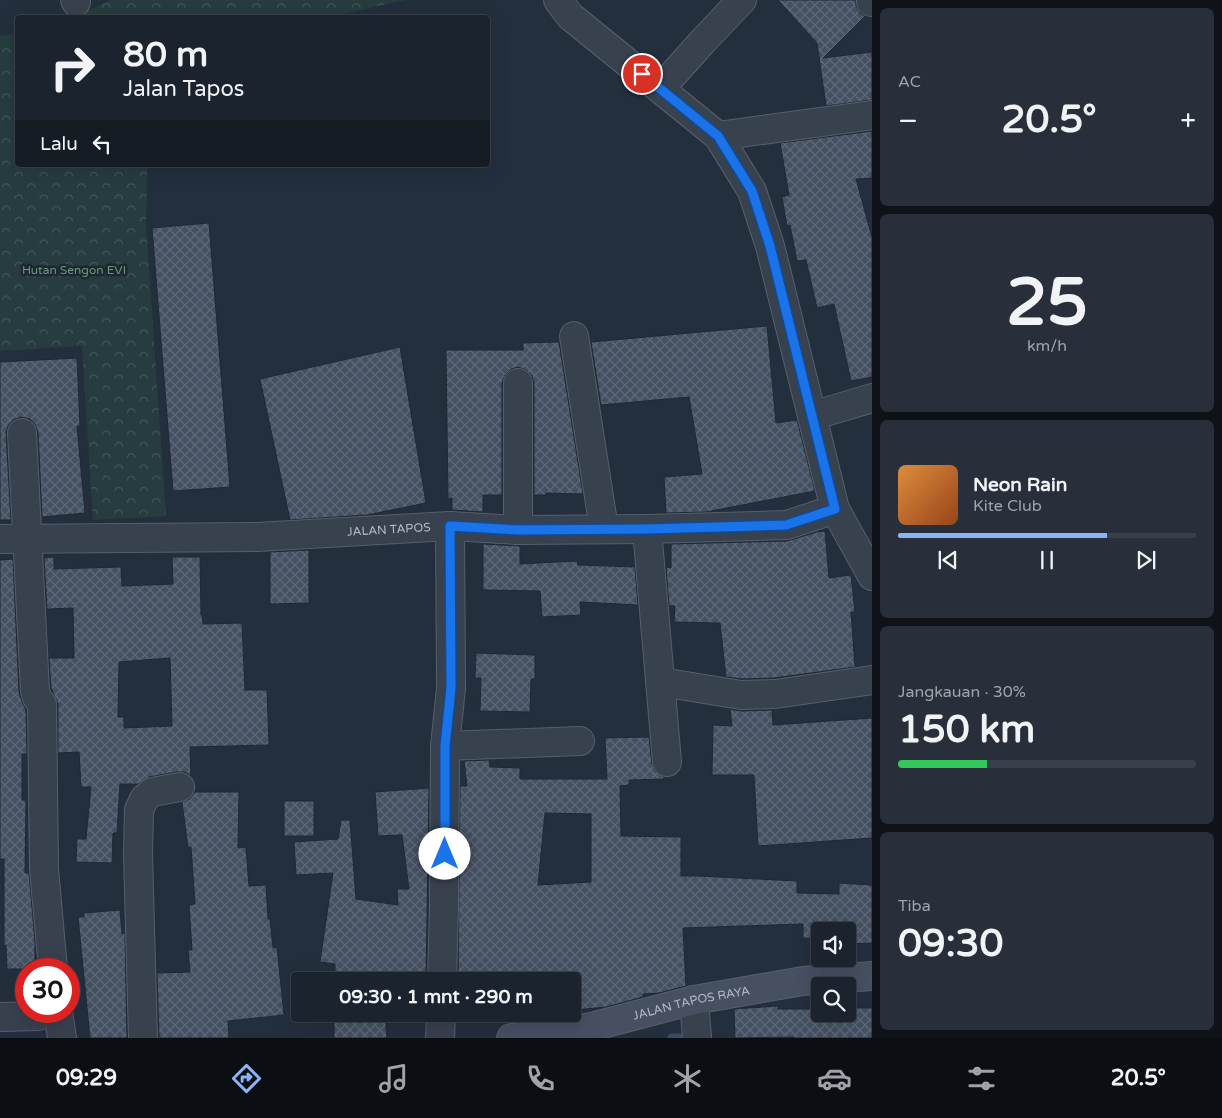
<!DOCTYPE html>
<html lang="id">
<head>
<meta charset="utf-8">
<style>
  body { margin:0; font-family:"Varela Round",sans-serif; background:#282f3a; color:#f1f3f6; height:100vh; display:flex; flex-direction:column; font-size:19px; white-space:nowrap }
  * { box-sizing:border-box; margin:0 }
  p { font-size:16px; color:#a0a4aa }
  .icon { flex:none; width:28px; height:28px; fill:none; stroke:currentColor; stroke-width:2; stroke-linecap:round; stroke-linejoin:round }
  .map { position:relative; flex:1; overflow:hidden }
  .sheet { display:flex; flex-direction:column; gap:8px; padding:8px; background:#0f1319; width:350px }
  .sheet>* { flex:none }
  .guide { position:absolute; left:15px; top:15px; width:475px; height:152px; border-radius:5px; box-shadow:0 5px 20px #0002,0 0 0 1px #39404a; background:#1b232e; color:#f1f3f6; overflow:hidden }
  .buttons { position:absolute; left:811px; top:922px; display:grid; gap:10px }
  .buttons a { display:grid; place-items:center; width:45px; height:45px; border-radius:5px; background:#1b232e; box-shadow:0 5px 20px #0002,0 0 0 1px #39404a; font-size:25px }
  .speed { position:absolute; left:15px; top:958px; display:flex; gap:10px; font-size:25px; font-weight:700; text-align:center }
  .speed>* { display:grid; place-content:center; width:65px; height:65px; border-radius:50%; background:#1b232e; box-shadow:0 5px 20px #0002,0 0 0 1px #39404a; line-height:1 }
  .speed .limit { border:8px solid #d22; background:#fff; color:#111 }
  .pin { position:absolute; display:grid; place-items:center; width:42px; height:42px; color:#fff; margin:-21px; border:2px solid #fff; border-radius:50%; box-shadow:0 1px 5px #0007 }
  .me { position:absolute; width:55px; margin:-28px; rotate:0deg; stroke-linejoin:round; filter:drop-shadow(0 0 4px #0008) }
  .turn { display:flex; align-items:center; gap:18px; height:105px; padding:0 25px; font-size:22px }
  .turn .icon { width:65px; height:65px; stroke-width:2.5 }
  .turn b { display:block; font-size:35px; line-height:42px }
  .then { display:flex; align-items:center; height:48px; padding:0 25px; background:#0003; gap:10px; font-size:19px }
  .big { font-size:38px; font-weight:700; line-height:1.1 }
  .sheet .card { flex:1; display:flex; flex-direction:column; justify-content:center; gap:8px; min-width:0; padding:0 18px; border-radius:8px; background:#282f3a }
  .sheet .dial { align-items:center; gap:0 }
  .dial b { font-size:65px; line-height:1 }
  .song { display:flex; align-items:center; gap:15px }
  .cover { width:60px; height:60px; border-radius:8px; background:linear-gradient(135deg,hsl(30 70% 55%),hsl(20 70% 35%)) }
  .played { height:5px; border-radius:2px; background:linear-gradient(90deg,#8ab4f8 70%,#39404a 70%) }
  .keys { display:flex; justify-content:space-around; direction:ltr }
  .heat { display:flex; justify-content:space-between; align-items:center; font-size:28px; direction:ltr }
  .charge { height:8px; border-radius:4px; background:linear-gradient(90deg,#34c759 30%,#39404a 0) }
  .trip { position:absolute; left:291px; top:972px; width:290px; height:50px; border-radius:5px; background:#1b232e; box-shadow:0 5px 20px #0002,0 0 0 1px #39404a; font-weight:700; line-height:50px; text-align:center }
  .tabs { display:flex; height:80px; justify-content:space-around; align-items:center; background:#0b0e12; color:#a0a4aa }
  .tabs .icon { width:35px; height:35px }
  .tabs .current { color:#8ab4f8 }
  .tabs b { font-size:22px; color:#f1f3f6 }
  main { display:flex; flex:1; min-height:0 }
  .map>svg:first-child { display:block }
  .forest { fill:url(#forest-crowns) }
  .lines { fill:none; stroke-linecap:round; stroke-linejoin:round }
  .stream { stroke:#394c67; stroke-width:9 }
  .building { fill:url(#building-cross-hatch); stroke:#1f2835; fill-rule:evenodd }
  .minor-casing { stroke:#565f6c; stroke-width:30 }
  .tertiary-casing { stroke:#565f6c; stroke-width:30 }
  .secondary-casing { stroke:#565f6c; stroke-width:30 }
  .minor { stroke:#38414e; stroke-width:28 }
  .tertiary { stroke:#38414e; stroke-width:28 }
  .secondary { stroke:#465061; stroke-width:28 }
  .route-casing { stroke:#114b97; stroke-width:12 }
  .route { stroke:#1a73e8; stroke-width:9 }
  .labels { text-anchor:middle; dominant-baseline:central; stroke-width:5; stroke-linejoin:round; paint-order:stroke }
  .park-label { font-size:12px; fill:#6b9a76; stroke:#1d2633 }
  .street-label { font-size:12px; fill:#b4bcc9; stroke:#1d2633 }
</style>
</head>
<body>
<main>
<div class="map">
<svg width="872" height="1038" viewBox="0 0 872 1038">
  <defs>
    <pattern id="forest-crowns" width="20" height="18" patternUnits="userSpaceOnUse" patternTransform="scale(1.25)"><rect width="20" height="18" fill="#263c3f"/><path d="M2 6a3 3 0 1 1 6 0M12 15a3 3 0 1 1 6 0" fill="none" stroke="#435659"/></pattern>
    <pattern id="building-cross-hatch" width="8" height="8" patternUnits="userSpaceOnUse" patternTransform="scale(1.25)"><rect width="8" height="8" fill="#455162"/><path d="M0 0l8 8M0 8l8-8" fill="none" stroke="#5d6877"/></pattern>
  </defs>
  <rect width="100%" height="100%" fill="#242f3e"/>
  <path class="forest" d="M110,0H405L325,18H74Z
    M17,33L18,165H147L146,224L166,516L93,520L82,346L0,351V36Z"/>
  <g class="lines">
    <path class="stream" d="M672,1038H694"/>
  </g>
  <path class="building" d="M778,0H856V6L860,13L865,16L823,58L872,52V100L826,106L817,43Z
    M872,131V178L856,179L872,237V377L851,381L834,304L817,308L806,260L797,261L790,225L787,226L782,197L789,195L780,143Z
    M209,223L230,487L173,491L152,228Z
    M767,326L776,423L797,420L815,491L706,512L666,513L664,477L702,474L689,397L601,405L591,342Z
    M559,342L583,494L546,493V495H534V383L532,376L526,370L518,367L511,369L505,375L502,383V495H483V512L452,510V498L448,499L446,350H523V343Z
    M400,347L426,503L367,515L290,520L260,379Z
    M77,358L80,426H77L85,513L42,517L38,432L35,424L30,419L21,417L13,420L8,426L6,433L11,520H0V362Z
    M825,531L829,578L851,575L855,612H851L855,667L774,678L742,679L726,677L720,623L674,622L675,606H669L666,567L671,568V544L787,541L817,532Z
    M483,544L520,546V564L577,561L578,565L635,567L638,605L580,602L581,615L542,617L540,591L483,590Z
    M309,550V603L270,604V552Z
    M54,557V569L121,567L122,586L173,584L172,557H200L201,615H202L203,624L242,623L245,690H267L269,745L190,747L191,776L185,772H177L149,777L138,784H120L117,833H113L112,863L76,862L77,839H86L91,787H81L79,752L58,753V704L51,688L49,658H74L73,608L47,609L44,558ZM170,658L172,726L124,728V717H118L119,662Z
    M13,559L19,692L22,702L26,710L27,754H22V800H26L25,873H29L35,942V969H7L6,945H4V859H0V560Z
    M476,653L535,655V679H531L530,712L480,711L481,678H475Z
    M730,709L741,711L772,710L773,725L872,718V838L758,846L754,775H712L713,725L732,726Z
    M649,737L652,764L655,771L664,777V779L629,780V785L620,786L621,836L681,837V876H699L797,881V893L839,894V883L872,885V943L848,944V931H820V939L803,938V924L683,928L686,986L659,993L643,994V997L606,1007L576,1010L575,1006H572V981H458L460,786H467L464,761L489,760L490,767L520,768V779H607L605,738ZM545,813L591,814V882L538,885Z
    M429,788L426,981H335V964L320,962L333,873L296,875L294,842L338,839L341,820H350L356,899L398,905L397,889H409L402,835L378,836L375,792Z
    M195,792H239L238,848L246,847L249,886L266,885L268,919H270L273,948L277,947L284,1015L228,1021L229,1038H159L157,973L190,972L188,950H192L189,905L195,904L191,847L188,848L182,802L190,799Z
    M284,801H314V836H284Z
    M120,910L122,934L125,933L127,1038H90L78,917H84V913Z
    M778,1006V1009H820V1014H848V1008H872V1038H794V1037L735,1038L734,1009Z
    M334,1014H385L387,1038H334Z
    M469,1014H523L470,1022Z"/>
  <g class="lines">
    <g class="minor-casing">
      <g id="minor">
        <path d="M75,0L76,2"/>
        <path d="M871,2L872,1"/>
        <path d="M660,89L704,40L742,0"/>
        <path d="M718,136L872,115"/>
        <path d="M574,336L604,529"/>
        <path d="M812,416L872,398"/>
        <path d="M22,433L35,691L37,698L42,704L44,869L53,969"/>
        <path d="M647,529L667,762"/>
        <path d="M518,530V383"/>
        <path id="s1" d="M0,539L257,537L450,526L518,530L647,529L787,525L835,509"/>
        <path d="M661,682L741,695L775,694L872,680"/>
        <path d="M445,746L580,741"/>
        <path d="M442,981L444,907L445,746L451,688L450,526"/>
        <path d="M694,1000L697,1038"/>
        <path d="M58,1011L62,1038"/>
        <path d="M0,1017L38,1016"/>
        <path d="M143,1038L138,854L139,810L144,799L152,792L180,787"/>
        <path d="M440,1038L441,1014"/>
      </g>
    </g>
    <g class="tertiary-casing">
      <path id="tertiary" d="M558,0L570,16L718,136L752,191L770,246L835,509L872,576"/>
    </g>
    <g class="secondary-casing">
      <g id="secondary">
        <path id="s2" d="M511,1038L591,1027L694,1000L803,981L872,976"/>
      </g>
    </g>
    <use href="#minor" class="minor"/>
    <use href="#tertiary" class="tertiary"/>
    <use href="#secondary" class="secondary"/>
  </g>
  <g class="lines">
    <g class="route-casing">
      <path id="route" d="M445,854V746L451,688L450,526L518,530L647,529L786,525L835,509L770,246L752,191L718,136L642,74"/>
    </g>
    <use href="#route" class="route"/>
  </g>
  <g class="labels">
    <g class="park-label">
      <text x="74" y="270">Hutan Sengon EVI</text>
    </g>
    <g class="street-label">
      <text stroke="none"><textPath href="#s1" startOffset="389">JALAN TAPOS</textPath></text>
      <text stroke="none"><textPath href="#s2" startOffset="184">JALAN TAPOS RAYA</textPath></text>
    </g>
  </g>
</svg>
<div class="buttons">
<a><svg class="icon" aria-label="sound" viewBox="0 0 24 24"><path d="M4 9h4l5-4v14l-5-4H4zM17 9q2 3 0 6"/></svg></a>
<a><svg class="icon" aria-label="search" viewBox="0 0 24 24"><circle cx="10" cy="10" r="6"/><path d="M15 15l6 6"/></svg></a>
</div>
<div class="speed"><div class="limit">30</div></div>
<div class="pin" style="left:642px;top:74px;background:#d93025"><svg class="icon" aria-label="arrive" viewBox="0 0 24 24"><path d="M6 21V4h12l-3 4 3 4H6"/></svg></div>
<svg class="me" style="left:445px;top:854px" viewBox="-20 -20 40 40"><circle r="19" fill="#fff"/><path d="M0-13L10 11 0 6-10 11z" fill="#1a73e8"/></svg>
<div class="trip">09:30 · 1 mnt · 290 m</div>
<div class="guide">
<div class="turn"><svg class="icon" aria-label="right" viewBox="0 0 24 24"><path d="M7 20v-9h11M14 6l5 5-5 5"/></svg><div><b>80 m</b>Jalan Tapos</div></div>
<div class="then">Lalu<svg class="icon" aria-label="left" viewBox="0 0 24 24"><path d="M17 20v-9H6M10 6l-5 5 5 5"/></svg></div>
</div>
</div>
<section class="sheet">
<div class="card"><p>AC</p>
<div class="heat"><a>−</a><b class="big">20.5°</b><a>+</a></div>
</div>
<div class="card dial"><b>25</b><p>km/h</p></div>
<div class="card">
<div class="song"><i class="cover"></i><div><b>Neon Rain</b><p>Kite Club</p></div></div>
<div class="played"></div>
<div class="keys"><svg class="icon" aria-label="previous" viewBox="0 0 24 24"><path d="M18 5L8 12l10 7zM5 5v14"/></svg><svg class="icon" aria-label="pause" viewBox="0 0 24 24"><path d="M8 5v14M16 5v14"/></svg><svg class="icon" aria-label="next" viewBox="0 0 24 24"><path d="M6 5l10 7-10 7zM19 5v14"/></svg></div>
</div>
<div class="card"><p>Jangkauan · 30%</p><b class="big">150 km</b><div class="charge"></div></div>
<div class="card"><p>Tiba</p><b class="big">09:30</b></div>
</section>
</main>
<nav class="tabs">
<b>09:29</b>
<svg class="icon current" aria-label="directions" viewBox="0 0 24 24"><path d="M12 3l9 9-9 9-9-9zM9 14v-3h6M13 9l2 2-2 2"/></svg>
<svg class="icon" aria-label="music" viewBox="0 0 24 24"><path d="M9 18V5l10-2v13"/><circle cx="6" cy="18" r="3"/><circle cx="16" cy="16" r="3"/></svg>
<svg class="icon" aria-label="phone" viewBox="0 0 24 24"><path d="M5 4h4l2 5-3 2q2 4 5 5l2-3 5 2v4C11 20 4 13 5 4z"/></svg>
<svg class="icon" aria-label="climate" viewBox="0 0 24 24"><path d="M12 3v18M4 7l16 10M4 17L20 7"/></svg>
<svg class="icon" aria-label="car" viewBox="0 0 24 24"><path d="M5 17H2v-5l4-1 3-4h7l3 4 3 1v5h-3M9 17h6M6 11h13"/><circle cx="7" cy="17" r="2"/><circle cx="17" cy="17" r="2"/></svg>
<svg class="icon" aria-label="filters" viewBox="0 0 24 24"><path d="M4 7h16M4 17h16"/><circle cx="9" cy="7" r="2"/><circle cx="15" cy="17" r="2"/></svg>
<b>20.5°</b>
</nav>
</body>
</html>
